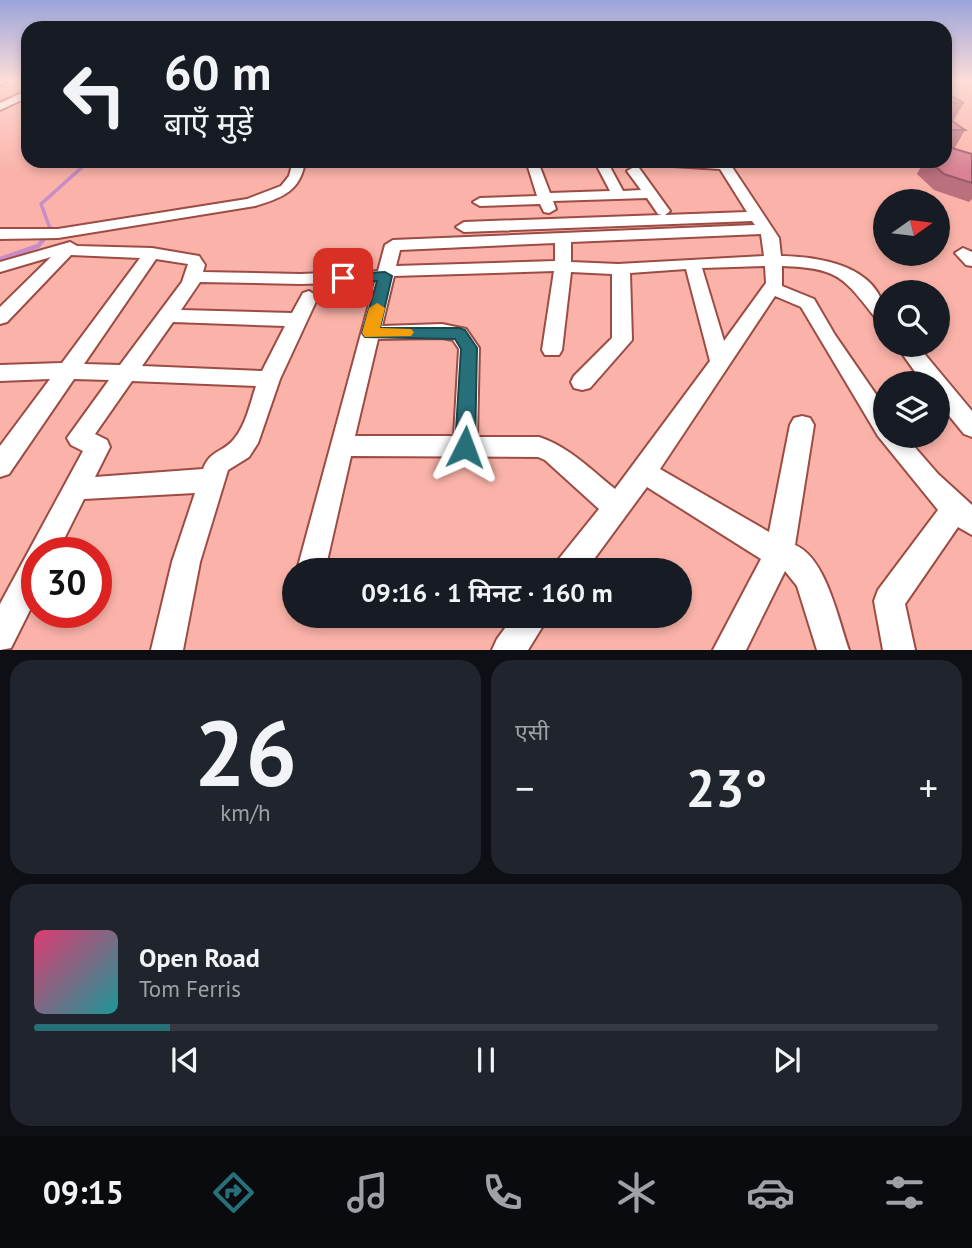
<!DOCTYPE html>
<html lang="hi">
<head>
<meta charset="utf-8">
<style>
  body { margin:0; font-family:"PT Sans","Noto Sans Devanagari",sans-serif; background:#20242c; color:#f1f3f6; height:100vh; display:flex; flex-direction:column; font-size:26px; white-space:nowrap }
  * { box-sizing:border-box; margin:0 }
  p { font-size:23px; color:#9ea1a6 }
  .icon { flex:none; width:38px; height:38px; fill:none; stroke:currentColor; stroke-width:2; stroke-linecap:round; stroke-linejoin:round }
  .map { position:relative; height:650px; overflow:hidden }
  .drawer { display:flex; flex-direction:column; gap:10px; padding:10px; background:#0d0f14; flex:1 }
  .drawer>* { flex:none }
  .banner { position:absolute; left:21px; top:21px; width:931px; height:147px; border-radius:21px; box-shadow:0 4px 10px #0003; background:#171b24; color:#f1f3f6; overflow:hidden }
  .needle { width:46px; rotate:76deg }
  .buttons { position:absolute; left:873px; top:189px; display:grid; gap:14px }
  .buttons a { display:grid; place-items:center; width:77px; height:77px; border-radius:50%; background:#171b24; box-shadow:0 4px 10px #0003; font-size:35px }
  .speed { position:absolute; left:21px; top:537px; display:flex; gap:14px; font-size:35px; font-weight:700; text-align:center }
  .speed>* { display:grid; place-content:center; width:91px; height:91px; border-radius:50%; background:#171b24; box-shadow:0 4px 10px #0003; line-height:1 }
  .speed .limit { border:10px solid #d22; background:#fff; color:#111 }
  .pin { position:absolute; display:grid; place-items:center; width:60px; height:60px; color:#fff; margin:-30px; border-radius:14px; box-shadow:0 4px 10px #0006 }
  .me { position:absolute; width:77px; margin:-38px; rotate:3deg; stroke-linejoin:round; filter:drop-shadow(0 0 5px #0008) }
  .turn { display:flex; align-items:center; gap:24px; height:147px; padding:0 28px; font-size:32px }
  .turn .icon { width:91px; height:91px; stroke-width:2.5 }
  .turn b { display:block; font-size:49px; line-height:60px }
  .big { font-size:52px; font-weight:600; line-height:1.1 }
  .drawer .tile { flex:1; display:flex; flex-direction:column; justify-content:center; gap:10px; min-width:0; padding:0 24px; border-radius:21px; background:#20242c }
  .drawer .dial { align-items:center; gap:0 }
  .dial b { font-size:91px; line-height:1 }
  .song { display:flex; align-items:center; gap:21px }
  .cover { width:84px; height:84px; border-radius:10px; background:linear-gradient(135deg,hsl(340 70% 55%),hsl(180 70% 35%)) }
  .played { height:7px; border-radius:4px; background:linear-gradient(90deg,#27707a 15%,#363941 15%) }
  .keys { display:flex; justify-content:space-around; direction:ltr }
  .heat { display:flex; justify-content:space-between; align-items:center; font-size:38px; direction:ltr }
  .drawer .tiles { flex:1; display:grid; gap:10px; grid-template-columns:1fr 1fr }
  .tile:last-child { grid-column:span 2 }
  .trip { position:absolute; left:282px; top:558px; width:410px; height:70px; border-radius:35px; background:#171b24; box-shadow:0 4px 10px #0003; font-weight:600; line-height:70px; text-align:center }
  .dock { display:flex; height:112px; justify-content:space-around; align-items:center; background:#090b0e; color:#9ea1a6 }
  .dock .icon { width:49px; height:49px }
  .dock .on { color:#27707a }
  .dock b { font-size:32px; color:#f1f3f6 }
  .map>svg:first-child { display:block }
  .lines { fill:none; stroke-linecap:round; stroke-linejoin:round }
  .stream-far1 { stroke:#c88dc6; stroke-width:3.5 }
  .stream { stroke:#c88dc6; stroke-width:4.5 }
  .minor-casing { stroke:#9c4c44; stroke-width:4 }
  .minor { fill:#fff; fill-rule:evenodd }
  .wall { fill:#bb707e }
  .building { fill:#d98293; stroke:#985b67; stroke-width:2 }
  .route { fill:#27707a; stroke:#19494f; stroke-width:2 }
  .slow { fill:#f59e0b }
</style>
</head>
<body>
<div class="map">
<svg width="972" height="650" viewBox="0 0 972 650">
  <rect width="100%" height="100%" fill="#fbb3a9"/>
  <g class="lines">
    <path class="stream-far1" d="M51,231L41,204L89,161"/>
    <path class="stream" d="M0,259L38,246L52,229"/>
    <g class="minor-casing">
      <path id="minor" d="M0,81H6L0,85Z
        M28,90V97L0,110V103Z
        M293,161H305C301,191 282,198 255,206L58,238L0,239V229H58L247,199L281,186L289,176Z
        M651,161H728L779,238L781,256C826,257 886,268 886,324L879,322C844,279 842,268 782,266V286L814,299L835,335L886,409V436H905L938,474L972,505V535L958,527L905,604L915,650H883L874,601L878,590L938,510L878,436L801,307L775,296L660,469L769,532L790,425L794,418L802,416L810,418L814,425L795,545C826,558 838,619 849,650H817L797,586L785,571L746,650H713L761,559L647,487L586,570H554L558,560L599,509L545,460L538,457L351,456L325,570H297L375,282L300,284L200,282L181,310L292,313L303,293L309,291L318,297L280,379L258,443L249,457L228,470L200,562L183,650H151L172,562L195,493L84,499L57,553H37V596L11,648L0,650V604L83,451L71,445L67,438L109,380L74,379L9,474L0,477V446L50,379L0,381V365L62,363L140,258L71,255L7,322L0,324V307L51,257L0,272V262L70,242L77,246L152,248L193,255L199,256L205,265L203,272L300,274L378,271L385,245L393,240L755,225L752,221L464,232L456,227L464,222L662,215L658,214L647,198L553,201L556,209L549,213L544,212L540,204L480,206L473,202L480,198L537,196L528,167L534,163L540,167L550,193L610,191L598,168L604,164L609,165L623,191L641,190L627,171L634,167L639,168L670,211L665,215L747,212L720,169L657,165ZM761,234L764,256L618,264L571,262V242ZM555,243V261L396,266L400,250ZM156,259L188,264L182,282L120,365L84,364ZM765,266L766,283L724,341L702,268ZM686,269L710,361L615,489C590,469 569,447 539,437H477L479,348L466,329L442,324L382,326L394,276L554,271L542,350L545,355H559L562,350L571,272L612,274V338L574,376L571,382L574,388L582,390L590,388L632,340L630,273ZM173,322L285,326L262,371L142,366ZM442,338L453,340L459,349L454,436H355L378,339ZM132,381L256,386C250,404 246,425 234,439C223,453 211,449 203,469L95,477L110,447L107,440L95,434Z
        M963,248L972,252V266L966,265L955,253Z
        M896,345H917L972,411V437L964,434L938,402V383H923Z
        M514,616H549L528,650H492L497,639Z"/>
    </g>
    <use href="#minor" class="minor"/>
  </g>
  <path class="wall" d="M945,92L964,103L953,121H952L965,130L954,149L972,154V199L969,202L934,190L917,174L924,161H945Z"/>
  <path class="building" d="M945,92L964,103L945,102Z
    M945,116L965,130H945Z
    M945,146L972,154V183L944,174L929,161H945Z"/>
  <linearGradient id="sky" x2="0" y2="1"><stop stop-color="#9ba4da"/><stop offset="0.47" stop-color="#fdddd8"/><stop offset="1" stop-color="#fdddd8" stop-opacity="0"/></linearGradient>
  <rect width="972" height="172" fill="url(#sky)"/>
  <path class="route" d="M385,272L392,276L380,328H459L465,330L477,348L475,447L472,453L465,456L458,453L455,447L461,349L455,339L365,337L362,333L377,281L343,282L336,278L343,274Z"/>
  <path class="slow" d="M377,303L385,308L380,328L411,329L414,332L411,336L365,337L362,333L369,308Z"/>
</svg>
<div class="buttons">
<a><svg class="needle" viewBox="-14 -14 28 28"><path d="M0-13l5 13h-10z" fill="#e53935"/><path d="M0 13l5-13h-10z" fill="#9ea1a6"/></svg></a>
<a><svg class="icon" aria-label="search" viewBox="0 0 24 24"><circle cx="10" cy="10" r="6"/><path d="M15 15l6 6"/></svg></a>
<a><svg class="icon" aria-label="layers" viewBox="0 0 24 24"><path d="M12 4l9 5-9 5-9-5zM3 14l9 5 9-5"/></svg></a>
</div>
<div class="speed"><div class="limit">30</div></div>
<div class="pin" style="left:343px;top:278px;background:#d93025"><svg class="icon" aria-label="arrive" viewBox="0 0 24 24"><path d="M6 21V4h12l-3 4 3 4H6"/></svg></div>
<svg class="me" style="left:465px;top:447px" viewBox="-20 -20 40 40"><path d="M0-17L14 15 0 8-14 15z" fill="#27707a" stroke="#fff" stroke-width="4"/></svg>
<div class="trip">09:16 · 1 मिनट · 160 m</div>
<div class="banner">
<div class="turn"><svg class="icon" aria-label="left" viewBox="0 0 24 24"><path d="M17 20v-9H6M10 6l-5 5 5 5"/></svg><div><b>60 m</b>बाएँ मुड़ें</div></div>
</div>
</div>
<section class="drawer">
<div class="tiles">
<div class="tile dial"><b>26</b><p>km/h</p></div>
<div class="tile"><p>एसी</p>
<div class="heat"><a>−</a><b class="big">23°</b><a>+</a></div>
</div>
<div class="tile">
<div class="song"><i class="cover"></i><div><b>Open Road</b><p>Tom Ferris</p></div></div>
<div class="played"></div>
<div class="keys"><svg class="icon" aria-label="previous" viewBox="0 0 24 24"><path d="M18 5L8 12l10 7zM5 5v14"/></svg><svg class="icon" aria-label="pause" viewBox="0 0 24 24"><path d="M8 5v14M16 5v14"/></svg><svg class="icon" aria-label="next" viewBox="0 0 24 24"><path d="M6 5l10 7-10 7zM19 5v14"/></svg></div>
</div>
</div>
</section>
<nav class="dock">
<b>09:15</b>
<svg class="icon on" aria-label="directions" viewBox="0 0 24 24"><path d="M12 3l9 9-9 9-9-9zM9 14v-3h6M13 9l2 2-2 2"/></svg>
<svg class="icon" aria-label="music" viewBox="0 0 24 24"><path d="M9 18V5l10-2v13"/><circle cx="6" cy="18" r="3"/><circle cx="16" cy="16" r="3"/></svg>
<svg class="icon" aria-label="phone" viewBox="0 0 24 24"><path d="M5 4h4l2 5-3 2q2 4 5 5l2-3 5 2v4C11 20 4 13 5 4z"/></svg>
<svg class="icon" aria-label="climate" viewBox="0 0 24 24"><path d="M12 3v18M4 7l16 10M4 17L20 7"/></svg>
<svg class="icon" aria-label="car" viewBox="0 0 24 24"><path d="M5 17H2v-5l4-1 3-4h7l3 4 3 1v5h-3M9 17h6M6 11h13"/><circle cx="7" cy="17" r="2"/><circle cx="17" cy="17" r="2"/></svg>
<svg class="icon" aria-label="filters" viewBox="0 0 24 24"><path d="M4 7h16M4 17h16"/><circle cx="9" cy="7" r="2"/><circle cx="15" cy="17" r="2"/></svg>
</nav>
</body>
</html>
